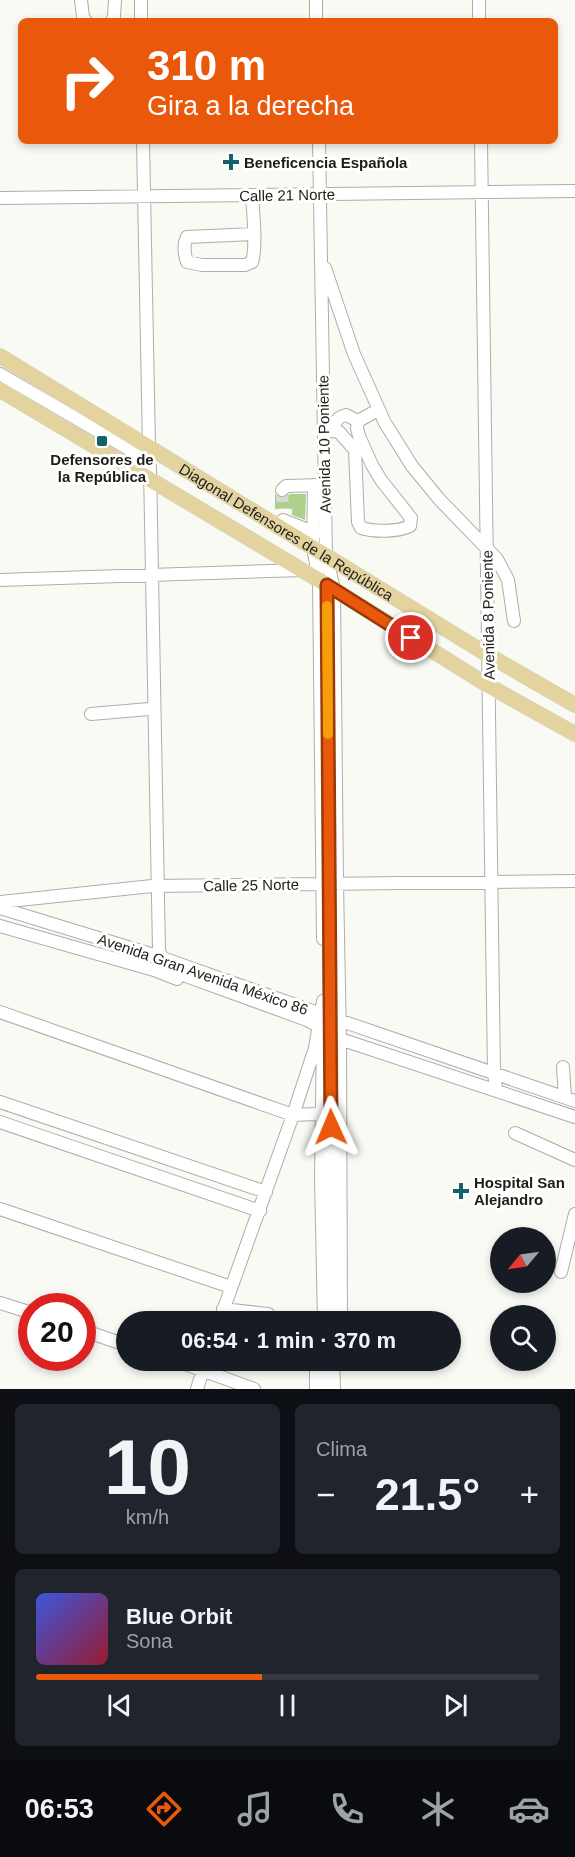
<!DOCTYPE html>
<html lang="es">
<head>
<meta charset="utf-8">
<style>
  body { margin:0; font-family:Helvetica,sans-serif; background:#20242c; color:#f1f3f6; height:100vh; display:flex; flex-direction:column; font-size:22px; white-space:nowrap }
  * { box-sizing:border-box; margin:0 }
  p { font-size:20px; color:#9ea1a6 }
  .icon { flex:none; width:33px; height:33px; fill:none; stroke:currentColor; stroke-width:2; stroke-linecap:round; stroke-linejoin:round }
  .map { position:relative; height:1389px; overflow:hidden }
  .sheet { display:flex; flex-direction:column; gap:15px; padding:15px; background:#0d0f14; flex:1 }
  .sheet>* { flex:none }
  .banner { position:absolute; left:18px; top:18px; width:540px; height:126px; border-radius:9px; box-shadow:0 3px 9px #0003; background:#ea580c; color:#fff; overflow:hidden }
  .needle { width:39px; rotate:241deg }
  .tools { position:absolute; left:490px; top:1227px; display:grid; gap:12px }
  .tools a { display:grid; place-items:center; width:66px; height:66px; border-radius:50%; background:#171b24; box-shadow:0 3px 9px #0003; font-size:30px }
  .speed { position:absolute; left:18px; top:1293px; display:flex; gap:12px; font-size:30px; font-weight:700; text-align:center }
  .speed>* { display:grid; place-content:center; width:78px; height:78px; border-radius:50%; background:#171b24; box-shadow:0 3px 9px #0003; line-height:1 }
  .speed .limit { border:9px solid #d22; background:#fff; color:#111 }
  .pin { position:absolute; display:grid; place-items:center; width:51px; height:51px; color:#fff; margin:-26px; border:3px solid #fff; border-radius:50%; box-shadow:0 2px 6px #0007 }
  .me { position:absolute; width:66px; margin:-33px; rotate:359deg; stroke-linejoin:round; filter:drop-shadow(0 0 4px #0008) }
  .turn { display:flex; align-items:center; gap:21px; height:126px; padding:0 30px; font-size:27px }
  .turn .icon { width:78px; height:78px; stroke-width:2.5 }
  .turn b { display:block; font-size:42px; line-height:51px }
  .big { font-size:45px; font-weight:700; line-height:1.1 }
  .sheet .widget { flex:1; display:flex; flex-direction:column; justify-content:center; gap:9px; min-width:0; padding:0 21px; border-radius:9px; background:#20242c }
  .sheet .dial { align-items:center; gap:0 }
  .dial b { font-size:78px; line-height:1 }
  .song { display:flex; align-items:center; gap:18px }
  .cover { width:72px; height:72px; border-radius:9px; background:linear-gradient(135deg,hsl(230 70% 55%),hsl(350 70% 35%)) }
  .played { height:6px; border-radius:3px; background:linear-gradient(90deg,#ea580c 45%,#363941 45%) }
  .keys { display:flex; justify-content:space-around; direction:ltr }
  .heat { display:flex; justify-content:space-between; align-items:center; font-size:33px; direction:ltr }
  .sheet .tiles { flex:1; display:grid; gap:15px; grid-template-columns:1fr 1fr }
  .widget:last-child { grid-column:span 2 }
  .trip { position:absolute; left:116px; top:1311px; width:345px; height:60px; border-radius:30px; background:#171b24; box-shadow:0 3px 9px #0003; font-weight:700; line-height:60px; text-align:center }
  .tab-bar { display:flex; height:96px; justify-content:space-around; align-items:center; background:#090b0e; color:#9ea1a6 }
  .tab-bar .icon { width:42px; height:42px }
  .tab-bar .selected { color:#ea580c }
  .tab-bar b { font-size:27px; color:#f1f3f6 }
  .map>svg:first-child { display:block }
  .building { fill:#abd18c }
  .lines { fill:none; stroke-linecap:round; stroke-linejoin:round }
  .minor-tunnel { stroke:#d8d9d3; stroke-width:12; stroke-dasharray:12 6; stroke-linecap:butt }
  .minor-casing { stroke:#aeaea8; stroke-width:14 }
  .major-casing { stroke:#d6d6d6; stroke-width:16 }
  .minor { stroke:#fff; stroke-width:12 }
  .major { stroke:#e3d49f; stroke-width:15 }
  .route-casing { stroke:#983908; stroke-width:15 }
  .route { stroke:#ea580c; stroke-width:10 }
  .slow { stroke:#f59e0b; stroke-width:10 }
  .poi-dot { fill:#13616b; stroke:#fffffe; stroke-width:2 }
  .labels { text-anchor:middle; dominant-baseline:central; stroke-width:6; stroke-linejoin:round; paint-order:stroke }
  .poi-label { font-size:15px; font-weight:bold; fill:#1d1d1b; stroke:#fffffe; text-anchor:start }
  .street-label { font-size:15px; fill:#1d1d1b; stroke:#fffffe }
</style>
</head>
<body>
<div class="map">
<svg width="575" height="1389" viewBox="0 0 575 1389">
  <rect width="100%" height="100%" fill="#f9faf4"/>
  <path class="building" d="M275,494L279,498H284L290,494H306L305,520L292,515V509H275Z"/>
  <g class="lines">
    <path class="minor-tunnel" d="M282,490L283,509"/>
    <g class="minor-casing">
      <path id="minor" d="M81,0L83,17L86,21
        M141,0V21
        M316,0V21
        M479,0V21
        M112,21L114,16L115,0
        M143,141L149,446
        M319,141L326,555L334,589L337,884L340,1039L341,1322
        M481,141L494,1073L496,1089
        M252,195C253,212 257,247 252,262L245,265H202L187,262C184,253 183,245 187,237L253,234
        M0,198L575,191
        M325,268L354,354L385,423L412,466L439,499L497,559L508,580L514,621
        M0,374L144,458L150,467L159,951L165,964L175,972L307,1020L320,1027L323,1031L321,1177L324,1322
        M324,430L339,432L355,450L358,522L361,528C374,532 398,532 410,526L411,518L381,480L372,465L359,436L357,428L358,421L378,410
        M332,431C335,422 337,417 346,415L358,421
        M314,485L313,547L319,580L323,939
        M282,490L286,486L321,485
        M283,520L313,532H318
        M0,580L302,570
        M91,714L149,709
        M0,902L152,886L575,881
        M0,908L154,955L324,1015L575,1101
        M0,926L154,970L177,979
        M329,930L330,1041
        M0,1012L293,1115L316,1114
        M334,1037L575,1117
        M563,1067L565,1097
        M330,1095L333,1322
        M0,1102L266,1192
        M0,1122L260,1211
        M515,1133L575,1160
        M0,1209L231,1287
        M561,1272L575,1214
        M0,1303L32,1313
        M223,1309L268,1314L271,1322
        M219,1322L293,1115L315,1048L323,1001
        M82,1330L126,1345
        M174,1360L254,1389
        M316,1360V1389
        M324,1360L325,1389
        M333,1360L334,1389
        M197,1389L206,1360"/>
    </g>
    <g class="major-casing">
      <g id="major">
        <path id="s1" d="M0,356L488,655L575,705"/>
        <path d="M0,390L327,585L489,686L575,734"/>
      </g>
    </g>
    <use href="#minor" class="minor"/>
    <use href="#major" class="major"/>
  </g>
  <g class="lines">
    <g class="route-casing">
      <path id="route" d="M331,1127L327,585L411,638"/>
    </g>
    <use href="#route" class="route"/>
    <path class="slow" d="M327,606L328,734"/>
  </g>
  <g class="poi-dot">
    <path d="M228 153h6v6h6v6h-6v6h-6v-6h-6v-6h6z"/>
    <rect x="96" y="435" width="12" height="12" rx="3"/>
    <path d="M458 1182h6v6h6v6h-6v6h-6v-6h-6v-6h6z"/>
  </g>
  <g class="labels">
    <g class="poi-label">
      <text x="244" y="162">Beneficencia Española</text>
      <text x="102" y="459" text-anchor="middle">Defensores de<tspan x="102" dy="17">la República</tspan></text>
      <text x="474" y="1182">Hospital San<tspan x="474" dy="17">Alejandro</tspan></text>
    </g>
    <g class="street-label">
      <text transform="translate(287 195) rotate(-1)">Calle 21 Norte</text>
      <text transform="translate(324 444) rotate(-91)">Avenida 10 Poniente</text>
      <text stroke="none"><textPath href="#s1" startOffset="336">Diagonal Defensores de la República</textPath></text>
      <text transform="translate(488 615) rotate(-91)">Avenida 8 Poniente</text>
      <text transform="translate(251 885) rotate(-1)">Calle 25 Norte</text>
      <text transform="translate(203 974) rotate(19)">Avenida Gran Avenida México 86</text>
    </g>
  </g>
</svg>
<div class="tools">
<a><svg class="needle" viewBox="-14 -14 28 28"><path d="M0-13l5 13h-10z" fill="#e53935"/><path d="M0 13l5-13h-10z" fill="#9ea1a6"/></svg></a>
<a><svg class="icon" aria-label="search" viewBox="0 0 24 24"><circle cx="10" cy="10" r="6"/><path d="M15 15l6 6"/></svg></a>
</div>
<div class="speed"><div class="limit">20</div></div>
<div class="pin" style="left:411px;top:638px;background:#d93025"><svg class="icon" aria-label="arrive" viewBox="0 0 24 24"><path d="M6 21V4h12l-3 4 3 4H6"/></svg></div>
<svg class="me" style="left:331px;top:1127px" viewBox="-20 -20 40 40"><path d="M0-17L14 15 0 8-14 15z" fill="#ea580c" stroke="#fff" stroke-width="4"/></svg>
<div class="trip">06:54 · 1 min · 370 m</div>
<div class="banner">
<div class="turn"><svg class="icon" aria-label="right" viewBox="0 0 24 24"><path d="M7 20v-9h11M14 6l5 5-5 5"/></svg><div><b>310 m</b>Gira a la derecha</div></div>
</div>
</div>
<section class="sheet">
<div class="tiles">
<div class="widget dial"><b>10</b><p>km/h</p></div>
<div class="widget"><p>Clima</p>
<div class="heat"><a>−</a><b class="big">21.5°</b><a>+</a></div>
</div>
<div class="widget">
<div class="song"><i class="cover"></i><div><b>Blue Orbit</b><p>Sona</p></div></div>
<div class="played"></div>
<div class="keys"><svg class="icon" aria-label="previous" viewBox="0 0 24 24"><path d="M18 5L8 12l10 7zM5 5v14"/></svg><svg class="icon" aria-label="pause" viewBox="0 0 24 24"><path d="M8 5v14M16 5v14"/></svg><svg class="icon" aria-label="next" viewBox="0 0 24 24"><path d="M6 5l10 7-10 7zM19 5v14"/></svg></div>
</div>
</div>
</section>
<nav class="tab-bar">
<b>06:53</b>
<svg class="icon selected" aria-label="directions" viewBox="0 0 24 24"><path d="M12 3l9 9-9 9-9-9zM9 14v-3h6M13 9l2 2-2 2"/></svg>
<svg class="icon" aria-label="music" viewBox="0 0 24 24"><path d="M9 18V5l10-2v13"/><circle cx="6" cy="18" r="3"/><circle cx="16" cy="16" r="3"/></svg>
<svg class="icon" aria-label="phone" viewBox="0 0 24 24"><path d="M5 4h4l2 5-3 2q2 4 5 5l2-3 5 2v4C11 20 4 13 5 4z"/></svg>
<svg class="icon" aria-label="climate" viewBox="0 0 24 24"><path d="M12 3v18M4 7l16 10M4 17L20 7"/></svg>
<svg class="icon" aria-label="car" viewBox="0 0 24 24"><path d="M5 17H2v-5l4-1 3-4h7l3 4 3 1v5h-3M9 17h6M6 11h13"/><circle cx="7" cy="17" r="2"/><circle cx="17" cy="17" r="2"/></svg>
</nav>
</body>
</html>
